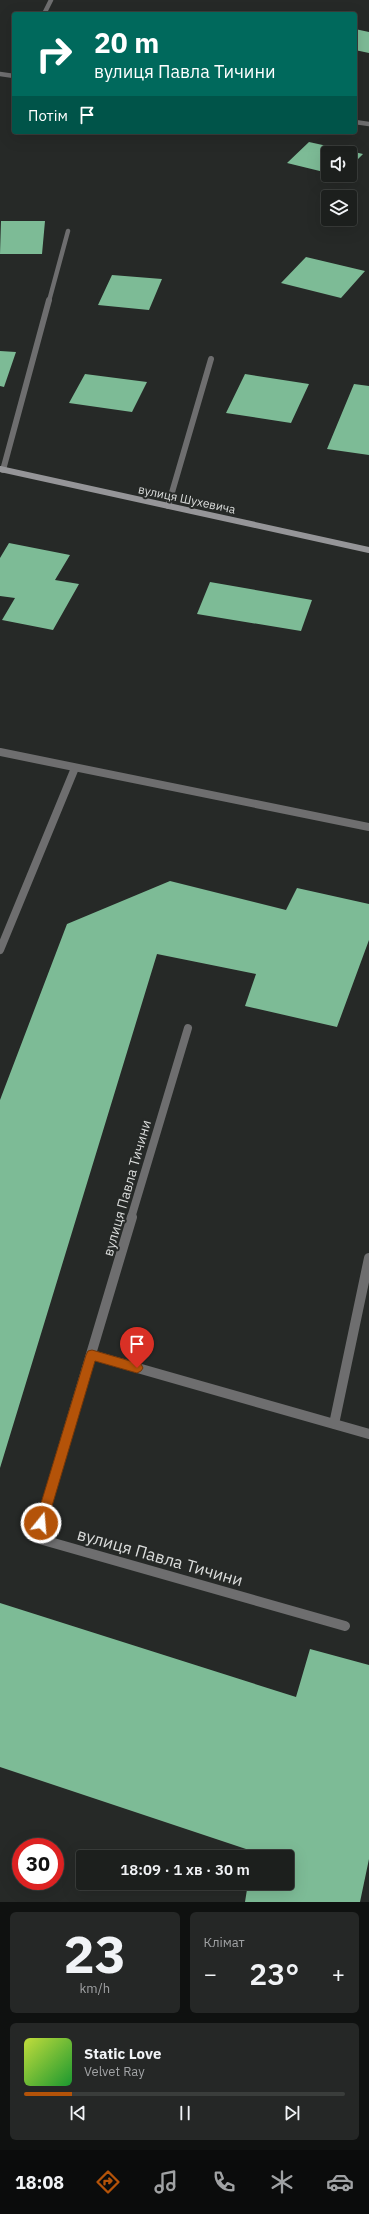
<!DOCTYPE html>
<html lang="uk">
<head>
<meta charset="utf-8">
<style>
  body { margin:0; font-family:"IBM Plex Sans",sans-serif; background:#252726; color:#f1f3f6; height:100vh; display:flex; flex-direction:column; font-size:15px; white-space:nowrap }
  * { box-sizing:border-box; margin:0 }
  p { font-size:13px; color:#a0a2a4 }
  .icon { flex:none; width:22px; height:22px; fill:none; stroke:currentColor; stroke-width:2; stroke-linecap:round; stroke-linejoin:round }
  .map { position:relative; height:1902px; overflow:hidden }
  .side { display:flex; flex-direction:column; gap:10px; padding:10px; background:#0f1110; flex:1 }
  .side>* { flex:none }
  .banner { position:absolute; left:12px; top:12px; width:345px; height:122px; border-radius:4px; box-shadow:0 4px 16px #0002,0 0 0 1px #3a3d3b; background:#00695c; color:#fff; overflow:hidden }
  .tools { position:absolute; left:321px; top:146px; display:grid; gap:8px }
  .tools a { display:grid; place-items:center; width:36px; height:36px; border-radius:4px; background:#1c1f1d; box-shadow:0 4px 16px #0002,0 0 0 1px #3a3d3b; font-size:20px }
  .speed { position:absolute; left:12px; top:1838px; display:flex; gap:8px; font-size:20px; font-weight:700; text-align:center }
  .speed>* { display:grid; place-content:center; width:52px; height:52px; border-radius:50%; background:#1c1f1d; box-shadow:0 4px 16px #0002,0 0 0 1px #3a3d3b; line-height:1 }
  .speed .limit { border:6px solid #d22; background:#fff; color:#111 }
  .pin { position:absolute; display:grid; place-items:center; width:34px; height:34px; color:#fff; margin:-41px -17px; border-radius:50% 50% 50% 0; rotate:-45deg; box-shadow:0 0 4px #0007 }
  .pin .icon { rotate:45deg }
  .me { position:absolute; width:44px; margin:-22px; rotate:17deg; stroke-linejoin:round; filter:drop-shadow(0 0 3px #0008) }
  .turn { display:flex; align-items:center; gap:14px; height:84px; padding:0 16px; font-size:18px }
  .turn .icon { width:52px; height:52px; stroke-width:2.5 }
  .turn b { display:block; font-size:28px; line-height:34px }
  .then { display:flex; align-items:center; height:38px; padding:0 16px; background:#0003; gap:8px; font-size:15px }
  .big { font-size:30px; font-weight:600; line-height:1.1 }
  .side .widget { flex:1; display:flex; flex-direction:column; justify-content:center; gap:6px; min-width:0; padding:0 14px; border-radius:6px; background:#252726 }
  .side .dial { align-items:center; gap:0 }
  .dial b { font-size:52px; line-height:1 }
  .song { display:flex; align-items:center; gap:12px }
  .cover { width:48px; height:48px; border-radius:6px; background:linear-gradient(135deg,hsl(70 70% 55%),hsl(130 70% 35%)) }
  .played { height:4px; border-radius:2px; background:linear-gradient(90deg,#b45309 15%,#3a3d3b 15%) }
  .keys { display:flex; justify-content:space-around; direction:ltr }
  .heat { display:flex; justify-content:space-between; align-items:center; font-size:22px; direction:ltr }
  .side .tiles { flex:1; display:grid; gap:10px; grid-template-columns:1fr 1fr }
  .widget:last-child { grid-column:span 2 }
  .trip { position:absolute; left:76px; top:1850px; width:218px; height:40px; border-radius:4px; background:#1c1f1d; box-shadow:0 4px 16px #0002,0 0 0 1px #3a3d3b; font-weight:600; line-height:40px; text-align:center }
  .tab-bar { display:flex; height:64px; justify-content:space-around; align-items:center; background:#0b0c0c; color:#a0a2a4 }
  .tab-bar .icon { width:28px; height:28px }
  .tab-bar .current { color:#b45309 }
  .tab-bar b { font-size:18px; color:#f1f3f6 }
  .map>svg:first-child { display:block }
  .building { fill:#7dbb96 }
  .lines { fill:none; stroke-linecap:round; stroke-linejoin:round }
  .lane-far2 { stroke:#6e6e6f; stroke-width:4.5 }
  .lane-far1 { stroke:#6e6e6f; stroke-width:6 }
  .lane { stroke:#6e6e6f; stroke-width:8 }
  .street-far2 { stroke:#6e6e6f; stroke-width:4.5 }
  .street-far1 { stroke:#6e6e6f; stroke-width:8 }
  .street { stroke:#6e6e6f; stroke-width:10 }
  .secondary { stroke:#959598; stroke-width:6 }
  .route { fill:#b45309; stroke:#753606 }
  .labels { text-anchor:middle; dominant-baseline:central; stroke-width:4; stroke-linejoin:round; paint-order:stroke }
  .far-street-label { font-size:12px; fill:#dadcdb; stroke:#262927 }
  .street-label { font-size:14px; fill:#dadcdb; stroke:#262927 }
  .near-street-label { font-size:17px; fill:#dadcdb; stroke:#262927 }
</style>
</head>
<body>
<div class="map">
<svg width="369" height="1902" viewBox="0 0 369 1902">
  <rect width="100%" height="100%" fill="#262927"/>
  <path class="building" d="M355,29L369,32V53L355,50Z
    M309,142L350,151L363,154L350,167V153H328V173L287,163Z
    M1,221H45L42,254H0Z
    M306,257L365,271L341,298L281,283Z
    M112,275L162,279L149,310L98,305Z
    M0,351L16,352L4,387L0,386Z
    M85,374L147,382L132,412L69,403Z
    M245,374L309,384L291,423L226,413Z
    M354,384L369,386V455L327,449Z
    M9,543L70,555L55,580L79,584L53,630L2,620L15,598L0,596V558Z
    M210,582L312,600L301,631L197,614Z
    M170,881L286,910L297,888L369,904V940L337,1027L245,1006L256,974L157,954L0,1468V1100L67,924Z
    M0,1603L296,1697L310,1649L369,1665V1859L360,1902H245L248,1883H287V1857H251L252,1851L0,1767Z"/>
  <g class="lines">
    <path class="lane-far2" d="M44,14L51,0
      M49,301L68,231"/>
    <path class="lane-far1" d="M3,470L49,300
      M168,506L211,359"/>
    <path class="lane" d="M0,950L75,768"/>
    <path class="street-far2" d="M0,74L14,76
      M355,122L369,124"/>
    <path class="street-far1" d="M0,752L369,827
      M131,1218L188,1028"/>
    <path class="street" d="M132,1217L36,1538L345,1626
      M92,1355L369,1434
      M334,1424L369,1258"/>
    <path class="secondary" d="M0,469L369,550"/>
  </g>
  <path class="route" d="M92,1350L137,1363L141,1364L143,1368L141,1371L137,1373L95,1361L47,1523L45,1527L41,1529L37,1527L35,1523L86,1355L88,1351Z"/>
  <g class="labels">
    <g class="far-street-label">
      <text transform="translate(187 499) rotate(12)">вулиця Шухевича</text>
    </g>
    <g class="street-label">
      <text transform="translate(127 1188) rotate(-74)">вулиця Павла Тичини</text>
    </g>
    <g class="near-street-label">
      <text transform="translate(160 1557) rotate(16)">вулиця Павла Тичини</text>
    </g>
  </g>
</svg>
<div class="tools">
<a><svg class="icon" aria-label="sound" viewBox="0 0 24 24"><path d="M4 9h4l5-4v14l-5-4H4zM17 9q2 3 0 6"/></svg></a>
<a><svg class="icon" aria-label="layers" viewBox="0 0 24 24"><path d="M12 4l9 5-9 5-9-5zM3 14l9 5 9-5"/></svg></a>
</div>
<div class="speed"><div class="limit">30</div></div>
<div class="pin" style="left:137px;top:1368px;background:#d93025"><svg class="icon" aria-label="arrive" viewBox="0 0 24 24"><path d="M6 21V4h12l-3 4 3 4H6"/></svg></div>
<svg class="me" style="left:41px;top:1523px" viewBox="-20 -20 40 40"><circle r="17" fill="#b45309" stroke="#fff" stroke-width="3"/><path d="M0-11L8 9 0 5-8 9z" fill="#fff"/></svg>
<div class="trip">18:09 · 1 хв · 30 m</div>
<div class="banner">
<div class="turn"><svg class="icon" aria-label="right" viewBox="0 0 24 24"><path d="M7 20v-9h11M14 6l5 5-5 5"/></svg><div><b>20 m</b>вулиця Павла Тичини</div></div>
<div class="then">Потім<svg class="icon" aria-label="arrive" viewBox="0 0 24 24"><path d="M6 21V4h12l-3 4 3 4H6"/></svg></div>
</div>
</div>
<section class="side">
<div class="tiles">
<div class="widget dial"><b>23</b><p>km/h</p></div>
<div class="widget"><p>Клімат</p>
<div class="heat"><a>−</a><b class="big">23°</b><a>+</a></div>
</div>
<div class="widget">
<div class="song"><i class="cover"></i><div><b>Static Love</b><p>Velvet Ray</p></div></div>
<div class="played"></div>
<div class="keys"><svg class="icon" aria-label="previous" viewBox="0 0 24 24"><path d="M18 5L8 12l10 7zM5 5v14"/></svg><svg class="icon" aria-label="pause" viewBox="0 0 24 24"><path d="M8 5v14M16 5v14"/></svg><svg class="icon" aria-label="next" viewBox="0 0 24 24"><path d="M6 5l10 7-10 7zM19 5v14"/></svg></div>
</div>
</div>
</section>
<nav class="tab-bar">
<b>18:08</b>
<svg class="icon current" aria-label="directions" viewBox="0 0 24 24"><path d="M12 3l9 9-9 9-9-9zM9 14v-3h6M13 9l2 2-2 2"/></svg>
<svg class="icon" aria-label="music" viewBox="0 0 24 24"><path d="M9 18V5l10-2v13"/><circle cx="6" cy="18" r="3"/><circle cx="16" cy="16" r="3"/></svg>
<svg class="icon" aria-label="phone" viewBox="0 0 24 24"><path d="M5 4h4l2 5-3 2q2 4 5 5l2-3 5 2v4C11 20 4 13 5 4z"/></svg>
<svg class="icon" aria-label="climate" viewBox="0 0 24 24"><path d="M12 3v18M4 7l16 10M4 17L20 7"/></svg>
<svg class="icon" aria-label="car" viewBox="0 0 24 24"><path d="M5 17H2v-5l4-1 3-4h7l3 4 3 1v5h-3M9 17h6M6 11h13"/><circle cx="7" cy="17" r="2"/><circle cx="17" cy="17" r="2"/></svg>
</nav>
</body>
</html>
